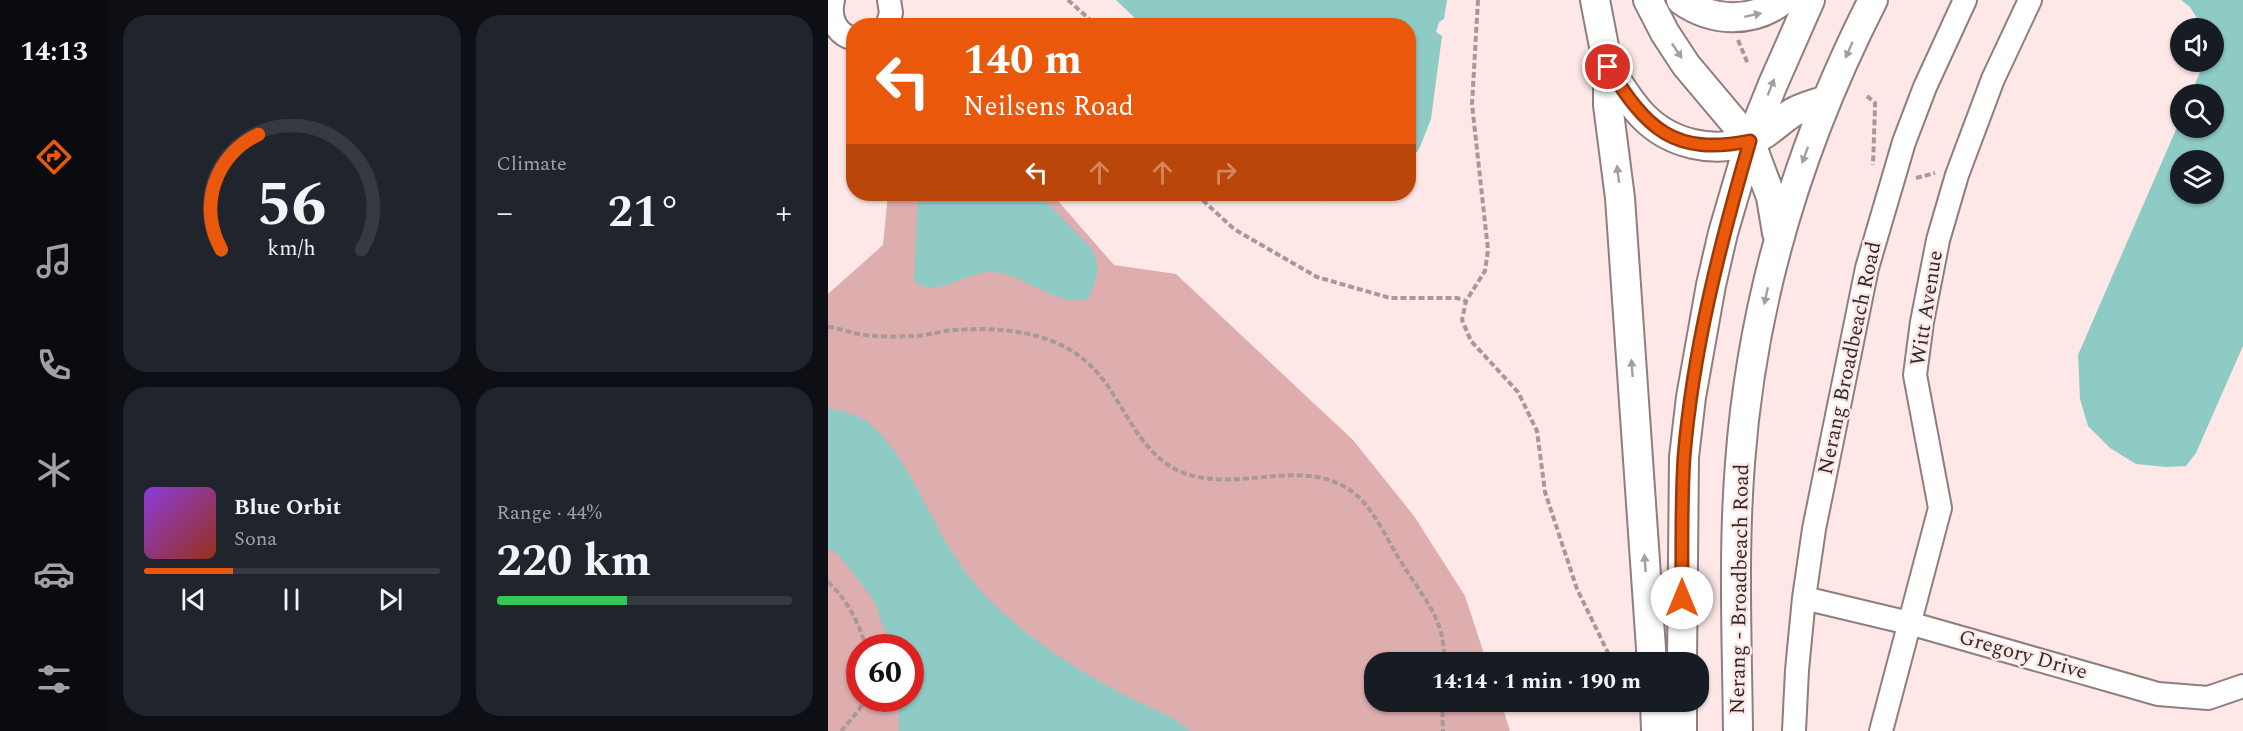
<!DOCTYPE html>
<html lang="en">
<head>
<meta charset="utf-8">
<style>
  body { margin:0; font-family:Spectral,serif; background:#20242c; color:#f1f3f6; height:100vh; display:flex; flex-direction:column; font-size:22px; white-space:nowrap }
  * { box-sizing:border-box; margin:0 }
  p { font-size:20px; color:#9ea1a6 }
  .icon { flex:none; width:33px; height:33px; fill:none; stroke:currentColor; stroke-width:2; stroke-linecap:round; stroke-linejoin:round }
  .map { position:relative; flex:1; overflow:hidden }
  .sheet { display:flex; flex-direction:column; gap:15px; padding:15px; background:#0d0f14; width:720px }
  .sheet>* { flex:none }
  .guide { position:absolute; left:18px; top:18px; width:570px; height:183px; border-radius:24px; box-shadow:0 2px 4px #0004; background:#ea580c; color:#fff; overflow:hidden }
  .fabs { position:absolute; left:1342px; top:18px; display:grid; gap:12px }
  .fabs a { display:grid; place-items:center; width:54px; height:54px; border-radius:50%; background:#171b24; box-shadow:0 2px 4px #0004; font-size:30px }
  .speed { position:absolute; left:18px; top:634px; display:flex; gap:12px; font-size:30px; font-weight:700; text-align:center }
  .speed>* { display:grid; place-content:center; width:78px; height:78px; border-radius:50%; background:#171b24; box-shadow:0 2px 4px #0004; line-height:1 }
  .speed .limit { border:9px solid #d22; background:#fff; color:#111 }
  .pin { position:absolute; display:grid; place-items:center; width:51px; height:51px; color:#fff; margin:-26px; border:3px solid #fff; border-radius:50%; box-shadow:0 2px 6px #0007 }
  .me { position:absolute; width:66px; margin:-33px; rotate:0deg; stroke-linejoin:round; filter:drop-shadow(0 0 4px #0008) }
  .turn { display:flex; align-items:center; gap:21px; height:126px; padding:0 18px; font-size:27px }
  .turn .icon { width:78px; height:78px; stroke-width:2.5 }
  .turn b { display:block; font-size:42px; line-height:51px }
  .lanes { display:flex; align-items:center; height:57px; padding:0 18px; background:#0003; justify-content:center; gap:30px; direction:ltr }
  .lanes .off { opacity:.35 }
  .big { font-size:45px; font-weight:700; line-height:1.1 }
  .sheet .widget { flex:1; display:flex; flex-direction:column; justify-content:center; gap:9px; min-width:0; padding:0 21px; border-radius:24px; background:#20242c }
  .sheet .dial { align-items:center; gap:0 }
  .dial svg { height:156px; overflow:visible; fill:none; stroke:#363941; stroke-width:7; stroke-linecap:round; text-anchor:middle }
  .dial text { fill:#f1f3f6; stroke:none }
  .song { display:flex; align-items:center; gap:18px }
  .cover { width:72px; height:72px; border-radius:9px; background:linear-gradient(135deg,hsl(270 70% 55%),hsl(10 70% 35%)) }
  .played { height:6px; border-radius:3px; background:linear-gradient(90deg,#ea580c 30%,#363941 30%) }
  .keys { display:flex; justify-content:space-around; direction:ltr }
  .heat { display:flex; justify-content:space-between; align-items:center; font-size:33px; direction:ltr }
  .charge { height:9px; border-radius:4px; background:linear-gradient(90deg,#34c759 44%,#363941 0) }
  .sheet .tiles { flex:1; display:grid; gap:15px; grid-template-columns:repeat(2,1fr) }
  .trip { position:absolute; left:536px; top:652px; width:345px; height:60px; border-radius:24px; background:#171b24; box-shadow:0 2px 4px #0004; font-weight:700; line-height:60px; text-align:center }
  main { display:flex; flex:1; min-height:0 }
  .dock { display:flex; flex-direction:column; width:108px; justify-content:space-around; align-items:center; background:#090b0e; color:#9ea1a6 }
  .dock .icon { width:42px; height:42px }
  .dock .on { color:#ea580c }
  .dock b { font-size:27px; color:#f1f3f6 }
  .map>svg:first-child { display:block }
  .green { fill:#deadad; fill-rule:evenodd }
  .water { fill:#8ecbc5; fill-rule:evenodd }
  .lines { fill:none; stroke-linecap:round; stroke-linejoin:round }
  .minor-casing { stroke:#907d7d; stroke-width:26 }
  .major-casing { stroke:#907d7d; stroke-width:32 }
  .path { stroke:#a89898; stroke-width:4; stroke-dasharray:6 3; stroke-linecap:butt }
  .minor { stroke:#fff; stroke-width:22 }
  .major { stroke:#fff; stroke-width:28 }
  .oneway { fill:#a39f9f }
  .route-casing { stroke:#983908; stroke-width:15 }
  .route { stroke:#ea580c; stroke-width:10 }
  .labels { text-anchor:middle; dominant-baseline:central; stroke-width:5; stroke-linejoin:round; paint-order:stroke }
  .street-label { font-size:21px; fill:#322a2a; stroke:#fde8e7 }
</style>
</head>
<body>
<main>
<nav class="dock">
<b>14:13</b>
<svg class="icon on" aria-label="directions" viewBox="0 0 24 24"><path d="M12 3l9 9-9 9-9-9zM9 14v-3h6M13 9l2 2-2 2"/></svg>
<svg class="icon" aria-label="music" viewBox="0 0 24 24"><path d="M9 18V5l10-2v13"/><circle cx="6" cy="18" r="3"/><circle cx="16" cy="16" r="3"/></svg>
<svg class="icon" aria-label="phone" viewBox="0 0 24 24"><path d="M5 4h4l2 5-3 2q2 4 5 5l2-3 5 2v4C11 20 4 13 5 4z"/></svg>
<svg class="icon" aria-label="climate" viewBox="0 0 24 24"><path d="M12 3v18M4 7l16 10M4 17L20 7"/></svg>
<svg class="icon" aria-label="car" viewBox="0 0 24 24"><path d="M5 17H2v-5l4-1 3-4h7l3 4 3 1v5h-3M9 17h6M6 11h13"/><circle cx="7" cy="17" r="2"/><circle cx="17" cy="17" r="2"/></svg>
<svg class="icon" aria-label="filters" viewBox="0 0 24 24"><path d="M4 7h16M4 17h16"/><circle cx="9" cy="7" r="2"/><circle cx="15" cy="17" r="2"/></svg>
</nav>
<section class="sheet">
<div class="tiles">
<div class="widget dial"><svg viewBox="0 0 100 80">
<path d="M14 69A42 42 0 1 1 86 69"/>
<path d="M14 69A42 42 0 0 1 33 10" stroke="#ea580c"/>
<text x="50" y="56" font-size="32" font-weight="700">56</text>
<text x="50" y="72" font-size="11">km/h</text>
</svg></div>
<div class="widget"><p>Climate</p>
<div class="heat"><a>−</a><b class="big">21°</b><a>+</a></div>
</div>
<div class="widget">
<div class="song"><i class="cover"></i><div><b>Blue Orbit</b><p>Sona</p></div></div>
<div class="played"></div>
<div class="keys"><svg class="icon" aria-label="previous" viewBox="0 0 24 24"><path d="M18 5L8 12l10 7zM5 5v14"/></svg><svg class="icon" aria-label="pause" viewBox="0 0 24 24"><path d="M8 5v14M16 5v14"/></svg><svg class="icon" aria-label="next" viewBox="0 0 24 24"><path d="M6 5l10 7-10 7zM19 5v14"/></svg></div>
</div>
<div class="widget"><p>Range · 44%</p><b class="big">220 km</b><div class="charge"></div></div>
</div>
</section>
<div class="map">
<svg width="1415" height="731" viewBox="0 0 1415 731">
  <rect width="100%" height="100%" fill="#fde8e7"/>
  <path class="green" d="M60,194H224L286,265L348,274L525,440L586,516L637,596L659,663H546V702H673L682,731H0V294L55,245ZM32,648H82V699H32Z"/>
  <path class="water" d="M288,0H619L616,19L611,22L608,32L614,36L603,119L592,147L581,164L580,26L314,25Z
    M1353,0H1415V346L1368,453L1358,466L1338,467L1308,464L1282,448L1260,426L1252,399L1250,355L1353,118V128H1386V94H1363L1376,62H1386V28H1375L1362,7ZM1353,160H1386V194H1353Z
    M90,194H210L264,249C274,266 268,282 260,299C254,299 247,301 241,300C213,295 191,273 162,272C138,271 107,301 86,280Z
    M449,194H545C512,202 481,205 449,194Z
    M0,408C13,410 32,415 42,424C72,450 88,488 107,522C117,542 130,562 144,580C178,624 242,666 291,692C316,706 342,713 363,731H71L70,699H82V648H64L45,599L10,554L0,549Z"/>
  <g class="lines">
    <g class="minor-casing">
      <path id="minor" d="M5,0C1,17 7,34 26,39
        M59,26L63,13L61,0
        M976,598L1081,623L1330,694L1380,698L1415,686
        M966,731L969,670L976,598L986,529L1039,268L1076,142L1097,87L1137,0
        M1053,731L1112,508L1087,375L1094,322L1110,240L1129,175L1165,79L1202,0"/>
    </g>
    <g class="major-casing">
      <path id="major" d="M767,0L780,67V105L792,198L824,663
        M820,0L837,33L858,65L922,141L943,197L949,233
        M853,0C884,22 924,24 955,0
        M780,67C791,84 801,102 815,116C842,144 885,154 922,141C938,136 950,122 964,113C974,107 987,104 998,100
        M854,663L856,457L863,397L883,285L895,233L922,141L945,84L982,0
        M827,702L828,731
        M854,702V731
        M910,731C909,642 905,552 912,463C924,301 971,145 1045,0"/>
    </g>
    <path class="path" d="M240,0L269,26
      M650,0L644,104L660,250L657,271L638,301L634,320L643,341L690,392L709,431L717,492L749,589L785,663
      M910,40L920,64
      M1039,96L1047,103V107L1045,165
      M1088,178L1107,173
      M368,194L406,229L489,277L562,298H629L638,301
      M0,327C11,328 20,332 31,334C48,337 68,337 85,336C96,336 106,333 117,331C165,326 225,329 262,365C297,398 307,454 356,473C411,494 478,454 527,494C547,510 561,544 575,565C596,599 618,620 616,663
      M0,582C18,598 32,624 38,648
      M614,702L615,731
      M13,731L31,710L37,699"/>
    <use href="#minor" class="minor"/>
    <use href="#major" class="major"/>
  </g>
  <defs><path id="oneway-solid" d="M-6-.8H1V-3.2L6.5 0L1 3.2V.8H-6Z" transform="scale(1.5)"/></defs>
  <g class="oneway">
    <use href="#oneway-solid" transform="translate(925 15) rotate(-12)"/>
    <use href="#oneway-solid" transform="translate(1021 50) rotate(114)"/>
    <use href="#oneway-solid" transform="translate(849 51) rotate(56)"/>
    <use href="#oneway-solid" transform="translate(943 87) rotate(-68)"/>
    <use href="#oneway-solid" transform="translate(977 155) rotate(110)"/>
    <use href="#oneway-solid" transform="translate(790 174) rotate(-97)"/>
    <use href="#oneway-solid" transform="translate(938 296) rotate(102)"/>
    <use href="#oneway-solid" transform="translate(804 368) rotate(-94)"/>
    <use href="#oneway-solid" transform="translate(817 563) rotate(-94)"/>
  </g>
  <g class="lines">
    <g class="route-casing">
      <path id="route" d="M780,67C819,129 845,156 922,141C892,244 865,349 856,457C853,504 854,552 854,598"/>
    </g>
    <use href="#route" class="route"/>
  </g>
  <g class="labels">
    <g class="street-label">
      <text transform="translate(1099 308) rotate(-81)">Witt Avenue</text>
      <text transform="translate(1022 358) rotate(-78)">Nerang Broadbeach Road</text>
      <text transform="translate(912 589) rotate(-89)">Nerang - Broadbeach Road</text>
      <text transform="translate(1195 655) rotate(16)">Gregory Drive</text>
    </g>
  </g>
</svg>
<div class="fabs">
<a><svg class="icon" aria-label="sound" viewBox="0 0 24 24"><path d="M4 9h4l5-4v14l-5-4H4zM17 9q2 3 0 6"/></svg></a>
<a><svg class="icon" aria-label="search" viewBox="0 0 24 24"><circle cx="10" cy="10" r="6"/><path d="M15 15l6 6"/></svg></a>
<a><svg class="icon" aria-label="layers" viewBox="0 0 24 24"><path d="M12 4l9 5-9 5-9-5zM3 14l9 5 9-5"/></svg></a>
</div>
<div class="speed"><div class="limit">60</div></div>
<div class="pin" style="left:780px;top:67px;background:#d93025"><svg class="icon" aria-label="arrive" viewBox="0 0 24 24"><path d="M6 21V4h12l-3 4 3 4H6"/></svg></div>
<svg class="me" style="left:854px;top:598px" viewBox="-20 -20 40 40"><circle r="19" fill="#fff"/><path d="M0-13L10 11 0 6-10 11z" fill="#ea580c"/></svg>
<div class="trip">14:14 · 1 min · 190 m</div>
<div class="guide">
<div class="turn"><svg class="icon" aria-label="left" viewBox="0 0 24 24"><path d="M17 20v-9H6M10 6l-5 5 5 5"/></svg><div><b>140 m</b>Neilsens Road</div></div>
<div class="lanes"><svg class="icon" aria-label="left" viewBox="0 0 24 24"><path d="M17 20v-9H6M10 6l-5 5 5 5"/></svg><svg class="icon off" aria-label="ahead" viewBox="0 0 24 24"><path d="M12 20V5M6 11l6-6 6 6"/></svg><svg class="icon off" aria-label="ahead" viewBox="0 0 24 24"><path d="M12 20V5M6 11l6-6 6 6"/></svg><svg class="icon off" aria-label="right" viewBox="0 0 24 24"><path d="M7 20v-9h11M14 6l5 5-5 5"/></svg></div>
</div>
</div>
</main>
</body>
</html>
